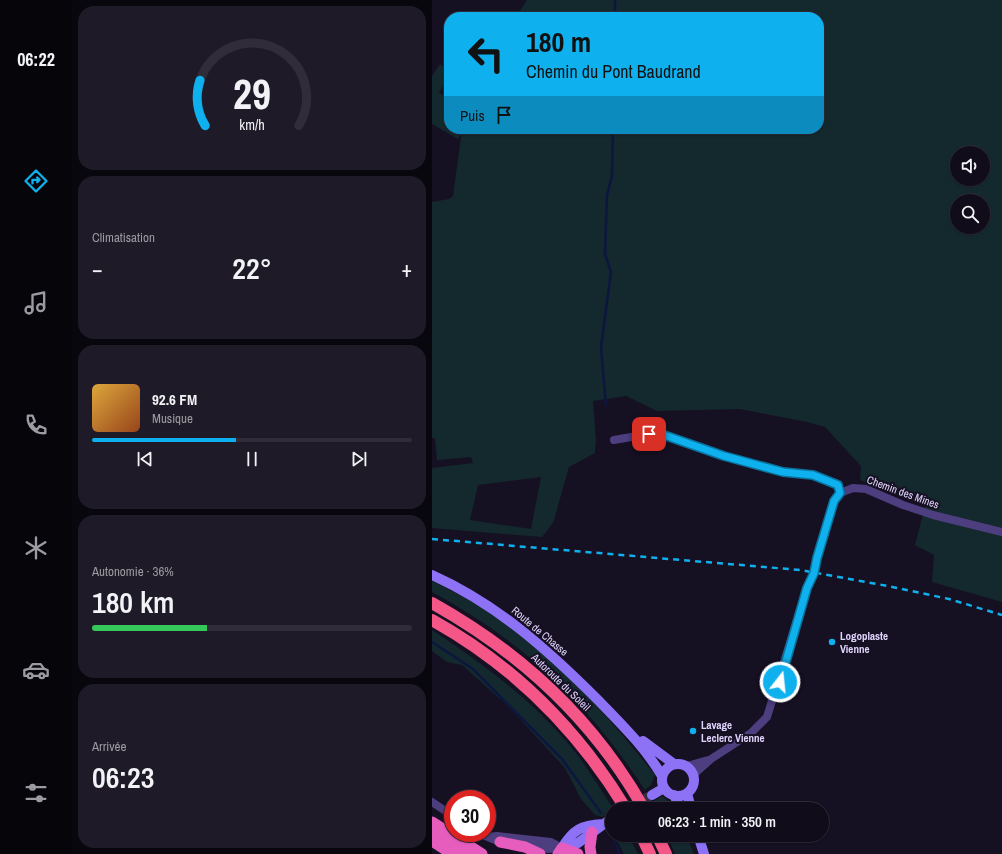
<!DOCTYPE html>
<html lang="fr">
<head>
<meta charset="utf-8">
<style>
  body { margin:0; font-family:"Archivo Narrow",sans-serif; background:#1e1a27; color:#f1f3f6; height:100vh; display:flex; flex-direction:column; font-size:15px; white-space:nowrap }
  * { box-sizing:border-box; margin:0 }
  p { font-size:13px; color:#9c9ba2 }
  .icon { flex:none; width:22px; height:22px; fill:none; stroke:currentColor; stroke-width:2; stroke-linecap:round; stroke-linejoin:round }
  .map { position:relative; flex:1; overflow:hidden }
  .sheet { display:flex; flex-direction:column; gap:6px; padding:6px; background:#09070e; width:360px }
  .sheet>* { flex:none }
  .top-card { position:absolute; left:12px; top:12px; width:380px; height:122px; border-radius:16px; box-shadow:0 1px 3px #0004,0 0 0 1px #302c39; background:#0fb0ee; color:#111; overflow:hidden }
  .buttons { position:absolute; left:518px; top:146px; display:grid; gap:8px }
  .buttons a { display:grid; place-items:center; width:40px; height:40px; border-radius:50%; background:#100c1a; box-shadow:0 1px 3px #0004,0 0 0 1px #302c39; font-size:20px }
  .speed { position:absolute; left:12px; top:790px; display:flex; gap:8px; font-size:20px; font-weight:700; text-align:center }
  .speed>* { display:grid; place-content:center; width:52px; height:52px; border-radius:50%; background:#100c1a; box-shadow:0 1px 3px #0004,0 0 0 1px #302c39; line-height:1 }
  .speed .limit { border:6px solid #d22; background:#fff; color:#111 }
  .pin { position:absolute; display:grid; place-items:center; width:34px; height:34px; color:#fff; margin:-17px; border-radius:8px; box-shadow:0 2px 6px #0006 }
  .me { position:absolute; width:44px; margin:-22px; rotate:16deg; stroke-linejoin:round; filter:drop-shadow(0 0 3px #0008) }
  .turn { display:flex; align-items:center; gap:14px; height:84px; padding:0 16px; font-size:18px }
  .turn .icon { width:52px; height:52px; stroke-width:2.5 }
  .turn b { display:block; font-size:28px; line-height:34px }
  .then { display:flex; align-items:center; height:38px; padding:0 16px; background:#0003; gap:8px; font-size:15px }
  .big { font-size:30px; font-weight:600; line-height:1.1 }
  .sheet .tile { flex:1; display:flex; flex-direction:column; justify-content:center; gap:6px; min-width:0; padding:0 14px; border-radius:16px; background:#1e1a27 }
  .sheet .dial { align-items:center; gap:0 }
  .dial svg { height:104px; overflow:visible; fill:none; stroke:#302c39; stroke-width:7; stroke-linecap:round; text-anchor:middle }
  .dial text { fill:#f1f3f6; stroke:none }
  .song { display:flex; align-items:center; gap:12px }
  .cover { width:48px; height:48px; border-radius:6px; background:linear-gradient(135deg,hsl(40 70% 55%),hsl(20 70% 35%)) }
  .played { height:4px; border-radius:2px; background:linear-gradient(90deg,#0fb0ee 45%,#302c39 45%) }
  .keys { display:flex; justify-content:space-around; direction:ltr }
  .heat { display:flex; justify-content:space-between; align-items:center; font-size:22px; direction:ltr }
  .charge { height:6px; border-radius:3px; background:linear-gradient(90deg,#34c759 36%,#302c39 0) }
  .trip { position:absolute; left:173px; top:802px; width:224px; height:40px; border-radius:20px; background:#100c1a; box-shadow:0 1px 3px #0004,0 0 0 1px #302c39; font-weight:600; line-height:40px; text-align:center }
  main { display:flex; flex:1; min-height:0 }
  .menu { display:flex; flex-direction:column; width:72px; justify-content:space-around; align-items:center; background:#06050a; color:#9c9ba2 }
  .menu .icon { width:28px; height:28px }
  .menu .current { color:#0fb0ee }
  .menu b { font-size:18px; color:#f1f3f6 }
  .map>svg:first-child { display:block }
  .green { fill:#13292d; fill-rule:evenodd }
  .lines { fill:none; stroke-linecap:round; stroke-linejoin:round }
  .stream { stroke:#0d163f; stroke-width:2.5 }
  .secondary-tunnel { stroke:#342e44; stroke-width:10; stroke-dasharray:10 5; stroke-linecap:butt }
  .minor { stroke:#4c3e7f; stroke-width:8 }
  .secondary { stroke:#8d72f6; stroke-width:10 }
  .trunk { stroke:#e65dbe; stroke-width:11 }
  .motorway { stroke:#f45787; stroke-width:12 }
  .rail { stroke:#0fb0ee; stroke-width:2.5; stroke-dasharray:6 5; stroke-linecap:butt }
  .route-casing { stroke:#0a729b; stroke-width:10 }
  .route { stroke:#0fb0ee; stroke-width:7 }
  .poi-dot { fill:#0fb0ee; stroke:#161023; stroke-width:1.5 }
  .labels { text-anchor:middle; dominant-baseline:central; stroke-width:4; stroke-linejoin:round; paint-order:stroke }
  .street-label { font-size:11px; fill:#e0d5fc; stroke:#161023 }
  .poi-label { font-size:11px; font-weight:bold; fill:#e0d5fc; stroke:#161023; text-anchor:start }
</style>
</head>
<body>
<main>
<nav class="menu">
<b>06:22</b>
<svg class="icon current" aria-label="directions" viewBox="0 0 24 24"><path d="M12 3l9 9-9 9-9-9zM9 14v-3h6M13 9l2 2-2 2"/></svg>
<svg class="icon" aria-label="music" viewBox="0 0 24 24"><path d="M9 18V5l10-2v13"/><circle cx="6" cy="18" r="3"/><circle cx="16" cy="16" r="3"/></svg>
<svg class="icon" aria-label="phone" viewBox="0 0 24 24"><path d="M5 4h4l2 5-3 2q2 4 5 5l2-3 5 2v4C11 20 4 13 5 4z"/></svg>
<svg class="icon" aria-label="climate" viewBox="0 0 24 24"><path d="M12 3v18M4 7l16 10M4 17L20 7"/></svg>
<svg class="icon" aria-label="car" viewBox="0 0 24 24"><path d="M5 17H2v-5l4-1 3-4h7l3 4 3 1v5h-3M9 17h6M6 11h13"/><circle cx="7" cy="17" r="2"/><circle cx="17" cy="17" r="2"/></svg>
<svg class="icon" aria-label="filters" viewBox="0 0 24 24"><path d="M4 7h16M4 17h16"/><circle cx="9" cy="7" r="2"/><circle cx="15" cy="17" r="2"/></svg>
</nav>
<section class="sheet">
<div class="tile dial"><svg viewBox="0 0 100 80">
<path d="M14 69A42 42 0 1 1 86 69"/>
<path d="M14 69A42 42 0 0 1 10 34" stroke="#0fb0ee"/>
<text x="50" y="56" font-size="32" font-weight="700">29</text>
<text x="50" y="72" font-size="11">km/h</text>
</svg></div>
<div class="tile"><p>Climatisation</p>
<div class="heat"><a>−</a><b class="big">22°</b><a>+</a></div>
</div>
<div class="tile">
<div class="song"><i class="cover"></i><div><b>92.6 FM</b><p>Musique</p></div></div>
<div class="played"></div>
<div class="keys"><svg class="icon" aria-label="previous" viewBox="0 0 24 24"><path d="M18 5L8 12l10 7zM5 5v14"/></svg><svg class="icon" aria-label="pause" viewBox="0 0 24 24"><path d="M8 5v14M16 5v14"/></svg><svg class="icon" aria-label="next" viewBox="0 0 24 24"><path d="M6 5l10 7-10 7zM19 5v14"/></svg></div>
</div>
<div class="tile"><p>Autonomie · 36%</p><b class="big">180 km</b><div class="charge"></div></div>
<div class="tile"><p>Arrivée</p><b class="big">06:23</b></div>
</section>
<div class="map">
<svg width="570" height="854" viewBox="0 0 570 854">
  <rect width="100%" height="100%" fill="#161023"/>
  <path class="green" d="M95,0H570V602L500,582L502,555L483,545L493,506L428,480L429,466L393,427L375,422L308,409L225,411L194,396L161,401L164,440L163,453L137,467L121,523L110,537L0,528V468L41,463L39,457L5,460L3,438H0V202L17,199L21,196L29,137V135L26,139L0,124V76L8,64L17,71V75L7,93L17,99V129H387V17H84ZM525,153H551V179H525ZM525,201H551V227H525ZM109,477L99,529L38,520L46,485Z
    M0,581C25,593 49,606 71,621C127,660 181,722 223,775L219,785L213,790C155,702 92,642 0,592Z
    M0,630C49,662 96,697 134,741C152,761 166,786 181,808L171,817L163,815L149,799L133,768L77,707L30,665L15,662L0,651Z
    M230,796L235,800L239,809H222L219,803Z
    M182,835H196L206,854H192Z
    M235,835H254L262,854H243Z"/>
  <g class="lines">
    <path class="stream" d="M183,17V0
      M174,406L169,347L179,272L173,254L175,195L180,176L181,129
      M0,642L41,669L130,759L169,813
      M180,835L188,854"/>
    <path class="secondary-tunnel" d="M196,809L220,795"/>
    <path class="minor" d="M182,440L205,436L232,435L292,456L351,472L381,475L406,485L408,493
      M255,766L276,760
      M261,775L279,759L319,733L335,717L375,588L382,573L385,558L402,501L408,493L421,488L434,489L471,505L501,515L570,532
      M0,802L21,816
      M46,833L68,842L73,843
      M57,837L65,836L119,842L130,848
      M91,844L116,849L130,848"/>
    <path class="secondary" d="M0,575C65,604 116,650 166,700C189,724 213,747 230,776
      M211,741L242,764
      M230 780a16 16 0 1 1 32 0a16 16 0 1 1-32 0Z
      M255,793L259,809
      M220,795L232,788
      M242,795L249,809
      M266,835L272,854
      M130,848L146,843L180,818
      M130,848C141,830 149,825 171,824"/>
    <path class="trunk" d="M0,822L50,854
      M0,833L36,854
      M0,841L20,854
      M68,842L93,847L108,854
      M126,854L130,848L146,854
      M159,854L158,847L160,832"/>
    <path class="motorway" d="M0,603C88,652 162,720 212,809
      M0,620C81,665 146,730 194,809
      M209,835L218,854
      M225,835L234,854"/>
    <path class="rail" d="M0,539L368,570L456,586L517,599L570,615"/>
  </g>
  <g class="lines">
    <g class="route-casing">
      <path id="route" d="M217,434L232,435L292,456L351,472L381,475L406,485L408,493L402,501L385,558L382,573L375,588L348,682"/>
    </g>
    <use href="#route" class="route"/>
  </g>
  <g class="poi-dot">
    <circle cx="400" cy="642" r="4"/>
    <circle cx="261" cy="731" r="4"/>
  </g>
  <g class="labels">
    <g class="street-label">
      <text transform="translate(471 492) rotate(20)">Chemin des Mines</text>
      <text transform="translate(108 631) rotate(40)">Route de Chasse</text>
      <text transform="translate(129 682) rotate(44)">Autoroute du Soleil</text>
    </g>
    <g class="poi-label">
      <text x="408" y="636">Logoplaste<tspan x="408" dy="13">Vienne</tspan></text>
      <text x="269" y="725">Lavage<tspan x="269" dy="13">Leclerc Vienne</tspan></text>
    </g>
  </g>
</svg>
<div class="buttons">
<a><svg class="icon" aria-label="sound" viewBox="0 0 24 24"><path d="M4 9h4l5-4v14l-5-4H4zM17 9q2 3 0 6"/></svg></a>
<a><svg class="icon" aria-label="search" viewBox="0 0 24 24"><circle cx="10" cy="10" r="6"/><path d="M15 15l6 6"/></svg></a>
</div>
<div class="speed"><div class="limit">30</div></div>
<div class="pin" style="left:217px;top:434px;background:#d93025"><svg class="icon" aria-label="arrive" viewBox="0 0 24 24"><path d="M6 21V4h12l-3 4 3 4H6"/></svg></div>
<svg class="me" style="left:348px;top:682px" viewBox="-20 -20 40 40"><circle r="17" fill="#0fb0ee" stroke="#fff" stroke-width="3"/><path d="M0-11L8 9 0 5-8 9z" fill="#fff"/></svg>
<div class="trip">06:23 · 1 min · 350 m</div>
<div class="top-card">
<div class="turn"><svg class="icon" aria-label="left" viewBox="0 0 24 24"><path d="M17 20v-9H6M10 6l-5 5 5 5"/></svg><div><b>180 m</b>Chemin du Pont Baudrand</div></div>
<div class="then">Puis<svg class="icon" aria-label="arrive" viewBox="0 0 24 24"><path d="M6 21V4h12l-3 4 3 4H6"/></svg></div>
</div>
</div>
</main>
</body>
</html>
